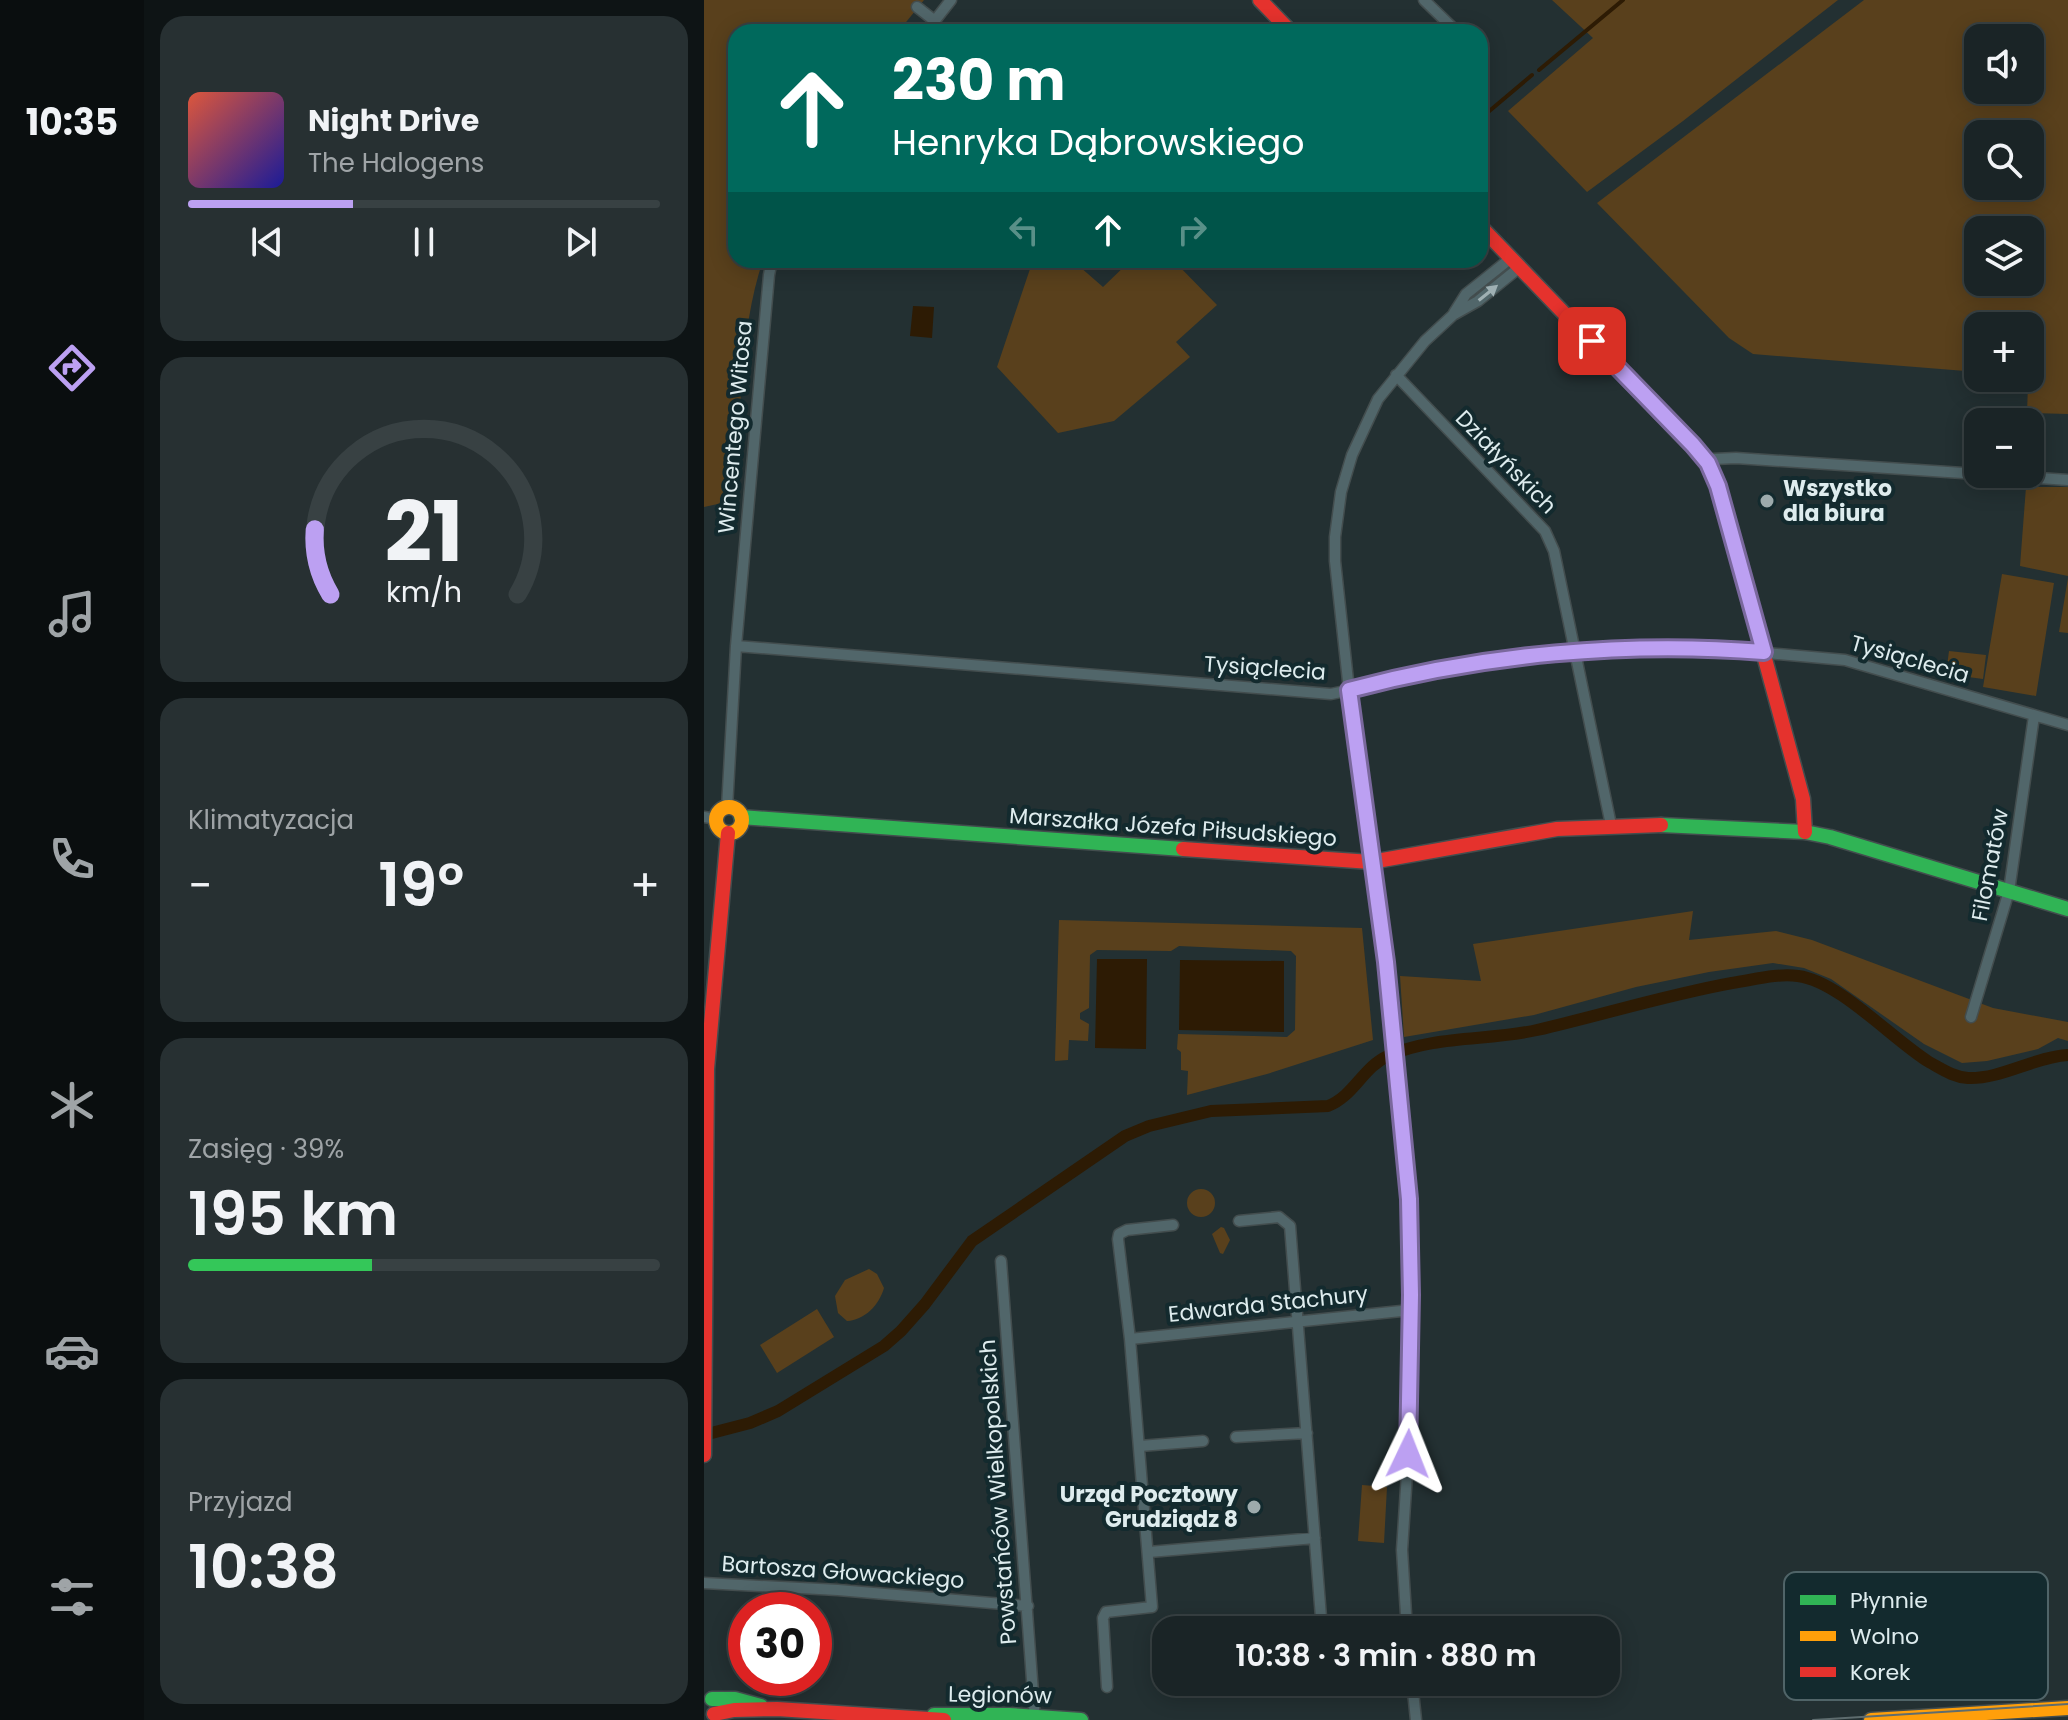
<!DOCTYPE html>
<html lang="pl">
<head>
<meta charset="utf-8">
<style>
  body { margin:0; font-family:Poppins,sans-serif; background:#273032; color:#f1f3f6; height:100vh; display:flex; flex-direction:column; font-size:30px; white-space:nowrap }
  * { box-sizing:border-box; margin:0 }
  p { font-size:26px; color:#9fa4a7 }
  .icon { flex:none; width:44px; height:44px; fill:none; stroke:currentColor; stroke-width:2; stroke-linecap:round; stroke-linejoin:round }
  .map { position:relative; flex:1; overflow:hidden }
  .details { display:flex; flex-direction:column; gap:16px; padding:16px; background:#0e1415; width:560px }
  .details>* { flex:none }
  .guide { position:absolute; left:24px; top:24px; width:760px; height:244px; border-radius:24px; box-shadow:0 4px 20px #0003,0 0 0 2px #384143; background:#00695c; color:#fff; overflow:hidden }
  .controls { position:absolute; left:1260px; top:24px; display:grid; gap:16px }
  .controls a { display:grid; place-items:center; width:80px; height:80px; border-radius:16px; background:#1a2426; box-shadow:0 4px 20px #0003,0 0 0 2px #384143; font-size:40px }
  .speed { position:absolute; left:24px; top:1592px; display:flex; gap:16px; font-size:40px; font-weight:700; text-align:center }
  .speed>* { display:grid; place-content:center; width:104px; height:104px; border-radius:50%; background:#1a2426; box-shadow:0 4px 20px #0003,0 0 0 2px #384143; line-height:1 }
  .speed .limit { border:12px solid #d22; background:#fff; color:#111 }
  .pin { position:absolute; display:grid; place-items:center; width:68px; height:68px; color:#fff; margin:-34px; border-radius:16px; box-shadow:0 4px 12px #0006 }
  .me { position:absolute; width:88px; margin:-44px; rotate:2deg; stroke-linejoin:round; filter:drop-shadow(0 0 6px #0008) }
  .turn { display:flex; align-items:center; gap:28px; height:168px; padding:0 32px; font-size:36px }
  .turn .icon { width:104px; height:104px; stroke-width:2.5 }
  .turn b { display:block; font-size:56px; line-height:68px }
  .lanes { display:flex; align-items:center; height:76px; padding:0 32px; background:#0003; justify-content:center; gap:40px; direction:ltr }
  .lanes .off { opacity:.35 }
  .big { font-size:60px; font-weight:600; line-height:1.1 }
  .details .widget { flex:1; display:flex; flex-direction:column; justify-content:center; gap:12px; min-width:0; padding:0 28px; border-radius:24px; background:#273032 }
  .details .dial { align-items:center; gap:0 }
  .dial svg { height:208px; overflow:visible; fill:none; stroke:#384143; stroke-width:7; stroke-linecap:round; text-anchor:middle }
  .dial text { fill:#f1f3f6; stroke:none }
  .song { display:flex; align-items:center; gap:24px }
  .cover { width:96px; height:96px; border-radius:12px; background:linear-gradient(135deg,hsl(10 70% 55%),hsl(240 70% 35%)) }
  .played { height:8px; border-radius:4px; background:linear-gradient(90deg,#bca0f2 35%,#384143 35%) }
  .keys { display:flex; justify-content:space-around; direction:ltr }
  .heat { display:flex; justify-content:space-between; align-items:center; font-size:44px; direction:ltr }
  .charge { height:12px; border-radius:6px; background:linear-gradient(90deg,#34c759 39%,#384143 0) }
  .trip { position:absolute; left:448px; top:1616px; width:468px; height:80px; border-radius:24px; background:#1a2426; box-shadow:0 4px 20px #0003,0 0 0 2px #384143; font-weight:600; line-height:80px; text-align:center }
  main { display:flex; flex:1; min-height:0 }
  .dock { display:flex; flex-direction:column; width:144px; justify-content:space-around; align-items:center; background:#0a0e0f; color:#9fa4a7 }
  .dock .icon { width:56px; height:56px }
  .dock .selected { color:#bca0f2 }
  .dock b { font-size:36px; color:#f1f3f6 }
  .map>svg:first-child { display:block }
  .green { fill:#59401c; fill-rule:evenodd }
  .water { fill:#2d1b04 }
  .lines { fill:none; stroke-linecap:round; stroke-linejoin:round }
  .stream { stroke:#2d1b04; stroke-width:4 }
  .canal { stroke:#2d1b04; stroke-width:12 }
  .street-casing { stroke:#434d4e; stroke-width:13 }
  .fast-casing { stroke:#434d4e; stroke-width:17 }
  .slow-casing { stroke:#434d4e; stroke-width:17 }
  .jam-casing { stroke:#434d4e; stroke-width:17 }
  .street { stroke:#51666a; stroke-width:10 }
  .fast { stroke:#30b455; stroke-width:14 }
  .slow { stroke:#ff9f0a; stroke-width:14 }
  .jam { stroke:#e5322d; stroke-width:14 }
  .tram { stroke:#5e6c6e; stroke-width:2 }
  .oneway { fill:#9fb0b3 }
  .route-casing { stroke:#7a689d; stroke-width:20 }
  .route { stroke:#bca0f2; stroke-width:14 }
  .poi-dot { fill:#9daaac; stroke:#132a2e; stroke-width:3 }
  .labels { text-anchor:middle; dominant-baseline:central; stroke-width:8; stroke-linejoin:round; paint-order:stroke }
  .street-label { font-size:22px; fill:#deecee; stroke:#132a2e }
  .poi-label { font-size:22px; font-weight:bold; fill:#deecee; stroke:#132a2e; text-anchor:start }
  .key { fill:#132a2e; stroke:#506468; stroke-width:2 }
  .key-label { font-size:22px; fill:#deecee }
</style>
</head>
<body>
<main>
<nav class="dock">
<b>10:35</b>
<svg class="icon selected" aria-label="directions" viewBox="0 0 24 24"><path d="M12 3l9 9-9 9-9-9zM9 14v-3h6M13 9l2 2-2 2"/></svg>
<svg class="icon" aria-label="music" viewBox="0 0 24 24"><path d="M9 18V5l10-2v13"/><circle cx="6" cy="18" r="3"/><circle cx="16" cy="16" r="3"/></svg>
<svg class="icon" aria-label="phone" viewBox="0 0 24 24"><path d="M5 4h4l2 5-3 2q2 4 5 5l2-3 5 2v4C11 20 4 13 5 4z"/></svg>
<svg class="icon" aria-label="climate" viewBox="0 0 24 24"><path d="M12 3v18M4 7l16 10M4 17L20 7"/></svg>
<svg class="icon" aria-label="car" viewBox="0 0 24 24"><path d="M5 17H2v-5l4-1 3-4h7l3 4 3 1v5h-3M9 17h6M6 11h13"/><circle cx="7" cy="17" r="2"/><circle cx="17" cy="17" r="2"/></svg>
<svg class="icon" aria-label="filters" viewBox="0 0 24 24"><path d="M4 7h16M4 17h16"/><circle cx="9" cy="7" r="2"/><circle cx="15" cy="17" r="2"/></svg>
</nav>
<section class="details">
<div class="widget">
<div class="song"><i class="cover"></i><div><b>Night Drive</b><p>The Halogens</p></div></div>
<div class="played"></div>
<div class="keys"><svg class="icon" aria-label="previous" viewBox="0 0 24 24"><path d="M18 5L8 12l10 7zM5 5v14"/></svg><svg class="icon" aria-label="pause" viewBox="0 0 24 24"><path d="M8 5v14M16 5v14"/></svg><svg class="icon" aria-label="next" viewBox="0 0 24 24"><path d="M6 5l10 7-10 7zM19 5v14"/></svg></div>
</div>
<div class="widget dial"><svg viewBox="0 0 100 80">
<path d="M14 69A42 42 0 1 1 86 69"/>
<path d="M14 69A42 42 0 0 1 8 44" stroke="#bca0f2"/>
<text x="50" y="56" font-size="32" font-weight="700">21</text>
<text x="50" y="72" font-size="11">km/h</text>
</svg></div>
<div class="widget"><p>Klimatyzacja</p>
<div class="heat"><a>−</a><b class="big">19°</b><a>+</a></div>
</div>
<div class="widget"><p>Zasięg · 39%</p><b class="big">195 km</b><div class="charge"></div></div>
<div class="widget"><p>Przyjazd</p><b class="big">10:38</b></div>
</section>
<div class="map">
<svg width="1364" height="1720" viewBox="0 0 1364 1720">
  <rect width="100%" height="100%" fill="#233032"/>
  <path class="green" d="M0,0H220L194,32H32V260H59C34,335 37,421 32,500L0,507Z
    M848,0H1134L979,121L883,192L804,111L889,38Z
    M1160,0H1364V414L1323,413L1326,326H1274V372L1049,354L1025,338L893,203ZM1274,38H1326V90H1274ZM1274,134H1326V186H1274ZM1274,230H1326V282H1274Z
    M329,260H368L399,287L427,260H469L513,305L472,342L486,357L410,421L354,433L293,367Z
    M1322,487H1364V576L1316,566Z
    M1298,574L1350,583L1332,696L1279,687Z
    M1364,578V633L1355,632Z
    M1245,651L1282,655L1279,679L1242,674Z
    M989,911L985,940L1072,931L1108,940L1289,1008L1364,1022V1041L1354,1038L1334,1049L1283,1061L1258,1063L1220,1044L1127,979L1100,968L1069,963L1005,972L932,987L830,1015L700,1037L696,976L777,981L769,944Z
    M355,920L658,928L669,1040L563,1074L483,1095L484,1071L477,1070V1052L473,1049L474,1034L583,1037L591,1030L592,956L587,951L475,946L467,951L393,950L386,955L385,1008L376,1013V1019L385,1024L384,1041L365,1040L364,1060L351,1061Z
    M483 1203a14 14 0 1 1 28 0a14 14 0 1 1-28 0Z
    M517,1227L520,1228L526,1240L519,1254L516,1253L508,1234Z
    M165,1269L173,1274L180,1288C175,1305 161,1320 143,1321L134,1313L131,1296L141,1280Z
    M113,1309L130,1337L73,1373L56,1345Z
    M658,1485L683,1487L680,1543L654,1541Z"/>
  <path class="water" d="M209,306L230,307L228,338L206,336Z
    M393,959H443L442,1049L391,1048Z
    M476,960L580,961V1032L475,1030Z"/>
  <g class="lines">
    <path class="stream" d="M835,70L919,0
      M783,113L828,75"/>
    <path class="canal" d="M0,1435L46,1423L74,1411L180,1346L197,1331L221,1304L268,1241L421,1136L445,1126L507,1111L624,1106C650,1096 659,1067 684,1056C730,1035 785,1041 833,1030C898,1015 962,995 1028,983C1049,980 1073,973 1094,976C1135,981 1188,1039 1225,1062C1238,1069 1249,1077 1264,1078C1298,1079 1330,1057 1364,1055"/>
    <g class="street-casing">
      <path id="street" d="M720,0L753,32
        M213,7L231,21
        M222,32L247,0
        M750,313L762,294L807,258
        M692,375L841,531L850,551L907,825
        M1004,463L1010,459L1032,458L1274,474
        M1279,474L1364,480
        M32,646L627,694L735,671L871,651L958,648L1029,650L1141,660L1364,725
        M23,808L32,646L65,275L68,260
        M0,817L12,819
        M1267,1017L1305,891L1330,716
        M535,1221L575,1217L586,1226L618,1630
        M297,1261L331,1720
        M426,1339L707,1310
        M532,1437L603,1433
        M436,1446L499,1441
        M445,1552L611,1538
        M0,1583L134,1590L324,1606
        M703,1630L698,1550L706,1427L705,1199L682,962L645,690L631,561V537L637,492L648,455L674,399L721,341L749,315L774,301L816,267
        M708,1682L712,1720
        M403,1687L399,1618L402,1612L448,1607L426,1339L414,1239L415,1234L423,1230L469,1225"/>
    </g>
    <g class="fast-casing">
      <path id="fast" d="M37,817L479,849
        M957,825L1101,832L1126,837L1364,909
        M8,1699H31L57,1706
        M230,1715H305L377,1720"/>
    </g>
    <g class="slow-casing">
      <path id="slow" d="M12 820a13 13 0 1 1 26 0a13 13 0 1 1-26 0Z
        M1167,1720L1364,1708"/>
    </g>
    <g class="jam-casing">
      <path id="jam" d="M556,0L587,32
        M776,226L1004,463L1014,486L1099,799L1101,832
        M479,849L667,862L853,829L957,825
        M0,1455L3,1069L24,833
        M10,1714L30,1710L73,1709L240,1720"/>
    </g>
    <use href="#street" class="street"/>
    <use href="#fast" class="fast"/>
    <use href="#slow" class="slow"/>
    <use href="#jam" class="jam"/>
    <path class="tram" d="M1109,1720L1364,1704"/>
  </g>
  <defs><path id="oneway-solid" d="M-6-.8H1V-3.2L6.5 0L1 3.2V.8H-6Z" transform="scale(2)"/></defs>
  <use class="oneway" href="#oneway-solid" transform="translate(784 293) rotate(-39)"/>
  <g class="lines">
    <g class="route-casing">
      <path id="route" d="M704,1454L707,1295L705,1199L682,962L645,690C779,654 922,641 1060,652L1014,486L1004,463L989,445L888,341"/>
    </g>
    <use href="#route" class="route"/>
  </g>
  <g class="poi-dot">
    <circle cx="1063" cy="501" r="8"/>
    <circle cx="550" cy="1507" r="8"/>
  </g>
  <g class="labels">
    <g class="street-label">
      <text transform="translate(31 427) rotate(-85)">Wincentego Witosa</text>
      <text transform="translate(802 462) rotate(46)">Działyńskich</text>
      <text transform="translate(1206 659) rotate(16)">Tysiąclecia</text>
      <text transform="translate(561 668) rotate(4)">Tysiąclecia</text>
      <text transform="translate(469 827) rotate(4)">Marszałka Józefa Piłsudskiego</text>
      <text transform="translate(1286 865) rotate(-79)">Filomatów</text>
      <text transform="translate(564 1304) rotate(-6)">Edwarda Stachury</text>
      <text transform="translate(294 1492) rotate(-94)">Powstańców Wielkopolskich</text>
      <text transform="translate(139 1572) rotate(4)">Bartosza Głowackiego</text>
      <text transform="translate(296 1695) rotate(1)">Legionów</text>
    </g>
    <g class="poi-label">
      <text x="1079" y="488">Wszystko<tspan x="1079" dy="25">dla biura</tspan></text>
      <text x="534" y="1494" text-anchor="end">Urząd Pocztowy<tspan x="534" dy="25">Grudziądz 8</tspan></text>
    </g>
  </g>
  <rect x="1080" y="1572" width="264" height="128" rx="12" class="key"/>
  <rect x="1096" y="1595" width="36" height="10" fill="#30b455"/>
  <rect x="1096" y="1631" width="36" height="10" fill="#ff9f0a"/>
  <rect x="1096" y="1667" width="36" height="10" fill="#e5322d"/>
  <g class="key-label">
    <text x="1146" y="1608">Płynnie</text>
    <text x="1146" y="1644">Wolno</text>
    <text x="1146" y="1680">Korek</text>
  </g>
</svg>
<div class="controls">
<a><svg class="icon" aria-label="sound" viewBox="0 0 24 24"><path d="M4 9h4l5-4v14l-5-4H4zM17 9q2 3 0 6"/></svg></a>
<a><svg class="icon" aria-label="search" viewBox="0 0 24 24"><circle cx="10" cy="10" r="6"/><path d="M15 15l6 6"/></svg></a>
<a><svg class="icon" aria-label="layers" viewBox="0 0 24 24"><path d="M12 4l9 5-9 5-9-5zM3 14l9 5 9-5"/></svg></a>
<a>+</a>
<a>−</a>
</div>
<div class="speed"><div class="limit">30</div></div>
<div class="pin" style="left:888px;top:341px;background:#d93025"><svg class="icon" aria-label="arrive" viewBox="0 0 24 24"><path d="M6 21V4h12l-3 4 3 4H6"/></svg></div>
<svg class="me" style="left:704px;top:1454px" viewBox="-20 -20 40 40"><path d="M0-17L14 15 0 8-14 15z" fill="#bca0f2" stroke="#fff" stroke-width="4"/></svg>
<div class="trip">10:38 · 3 min · 880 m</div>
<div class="guide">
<div class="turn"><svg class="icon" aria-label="ahead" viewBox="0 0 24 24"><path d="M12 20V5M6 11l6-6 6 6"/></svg><div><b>230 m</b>Henryka Dąbrowskiego</div></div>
<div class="lanes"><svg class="icon off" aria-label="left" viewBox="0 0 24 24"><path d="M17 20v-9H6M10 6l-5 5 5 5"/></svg><svg class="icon" aria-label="ahead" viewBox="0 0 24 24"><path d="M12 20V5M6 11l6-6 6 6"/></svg><svg class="icon off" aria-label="right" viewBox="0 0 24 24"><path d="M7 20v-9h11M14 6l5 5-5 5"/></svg></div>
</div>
</div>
</main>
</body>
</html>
